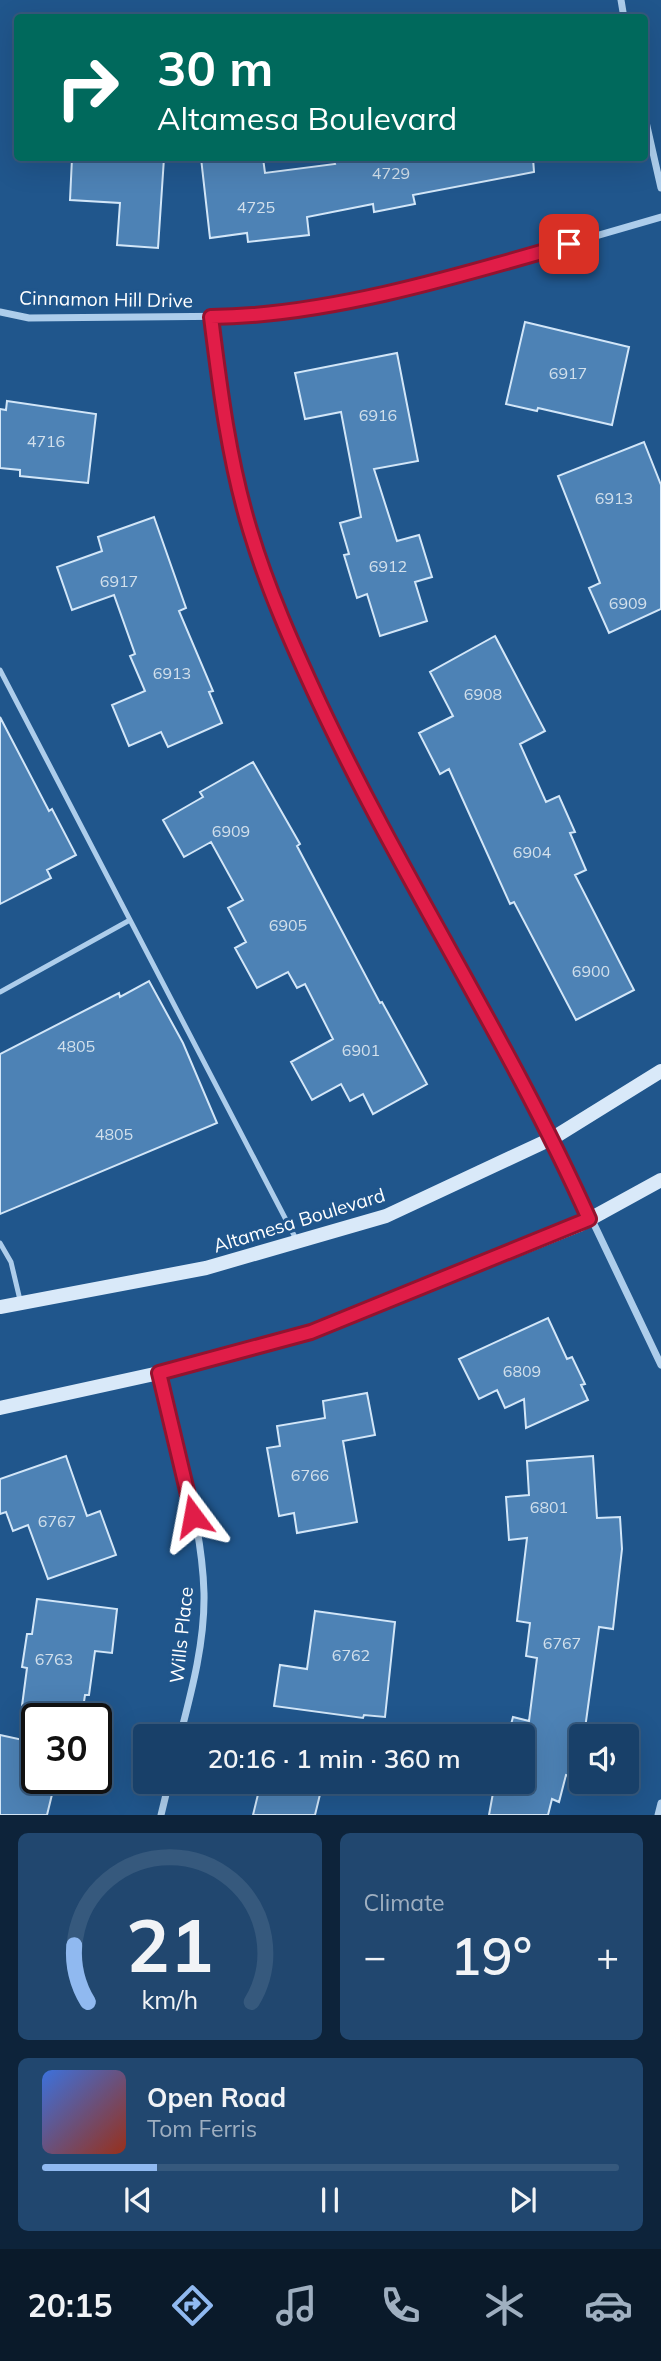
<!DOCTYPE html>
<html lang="en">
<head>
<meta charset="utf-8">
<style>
  body { margin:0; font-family:Mulish,sans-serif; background:#21476f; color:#f1f3f6; height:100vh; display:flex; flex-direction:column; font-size:26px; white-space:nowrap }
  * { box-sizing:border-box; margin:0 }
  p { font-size:23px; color:#9fafc0 }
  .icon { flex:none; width:38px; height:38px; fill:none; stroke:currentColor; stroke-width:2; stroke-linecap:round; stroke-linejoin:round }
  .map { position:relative; height:1815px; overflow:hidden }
  .side { display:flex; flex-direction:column; gap:18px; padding:18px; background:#0d233a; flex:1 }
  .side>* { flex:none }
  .hud { position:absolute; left:14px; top:14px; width:634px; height:147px; border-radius:7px; box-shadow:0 7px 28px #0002,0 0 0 2px #36597d; background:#00695c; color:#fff; overflow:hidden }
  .controls { position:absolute; left:569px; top:1724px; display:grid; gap:14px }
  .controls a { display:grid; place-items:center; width:70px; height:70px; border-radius:7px; background:#184069; box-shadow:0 7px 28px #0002,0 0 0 2px #36597d; font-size:35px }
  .speed { position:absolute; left:21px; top:1703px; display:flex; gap:14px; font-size:35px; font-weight:700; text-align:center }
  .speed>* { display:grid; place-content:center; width:91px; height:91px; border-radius:50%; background:#184069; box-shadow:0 7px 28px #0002,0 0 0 2px #36597d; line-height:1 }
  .speed .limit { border:4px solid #111; border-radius:10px; background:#fff; color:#111 }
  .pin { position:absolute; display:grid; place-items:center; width:60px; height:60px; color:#fff; margin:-30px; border-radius:14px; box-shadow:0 4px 10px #0006 }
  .me { position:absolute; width:77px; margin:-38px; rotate:347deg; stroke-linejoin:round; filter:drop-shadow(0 0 5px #0008) }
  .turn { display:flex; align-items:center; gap:24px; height:147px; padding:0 28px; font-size:32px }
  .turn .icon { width:91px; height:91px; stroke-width:2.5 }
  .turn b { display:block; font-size:49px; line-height:60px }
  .big { font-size:52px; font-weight:600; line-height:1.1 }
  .side .tile { flex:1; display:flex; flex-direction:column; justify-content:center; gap:10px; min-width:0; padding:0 24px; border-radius:10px; background:#21476f }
  .side .dial { align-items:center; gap:0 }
  .dial svg { height:182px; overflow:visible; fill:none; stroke:#36597d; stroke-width:7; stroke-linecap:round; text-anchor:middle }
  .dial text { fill:#f1f3f6; stroke:none }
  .song { display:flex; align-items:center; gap:21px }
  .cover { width:84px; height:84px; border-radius:10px; background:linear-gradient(135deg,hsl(220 70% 55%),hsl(10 70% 35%)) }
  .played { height:7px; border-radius:4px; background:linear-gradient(90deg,#90b9f0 20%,#36597d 20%) }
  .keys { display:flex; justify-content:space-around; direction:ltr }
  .heat { display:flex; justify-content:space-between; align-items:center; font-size:38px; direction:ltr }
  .side .tiles { flex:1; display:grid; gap:18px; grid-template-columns:1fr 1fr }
  .tile:last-child { grid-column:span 2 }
  .trip { position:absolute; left:133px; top:1724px; width:402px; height:70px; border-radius:7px; background:#184069; box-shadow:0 7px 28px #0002,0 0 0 2px #36597d; font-weight:600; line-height:70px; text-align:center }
  .menu { display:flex; height:112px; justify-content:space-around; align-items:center; background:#0a1a2a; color:#9fafc0 }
  .menu .icon { width:49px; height:49px }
  .menu .selected { color:#90b9f0 }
  .menu b { font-size:32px; color:#f1f3f6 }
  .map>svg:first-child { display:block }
  .building { fill:#4d82b5; stroke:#d2e6f8; stroke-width:2 }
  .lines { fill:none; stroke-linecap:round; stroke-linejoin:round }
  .service { stroke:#adcdeb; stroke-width:5 }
  .minor { stroke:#adcdeb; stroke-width:7 }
  .secondary { stroke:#d9e9f9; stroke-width:14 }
  .route-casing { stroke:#92132f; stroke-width:18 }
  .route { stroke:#e11d48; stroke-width:12 }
  .labels { text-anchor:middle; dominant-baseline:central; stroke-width:6; stroke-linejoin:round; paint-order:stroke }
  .number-label { font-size:16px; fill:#d2e0ec }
  .street-label { font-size:19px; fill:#fff; stroke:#20568c }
</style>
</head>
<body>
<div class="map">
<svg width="661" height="1815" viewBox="0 0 661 1815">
  <rect width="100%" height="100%" fill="#20568c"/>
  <path class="building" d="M72,158H164L158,248L117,245L120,203L70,200Z
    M201,158H263L265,173L335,164L333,158H533L534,172L413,195L415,204L374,212L373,204L307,217L309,235L248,242L247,233L210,238Z
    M525,322L629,347L612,425L538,408L537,411L506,404Z
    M397,353L418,461L374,469L397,541L419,535L432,577L415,582L427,621L380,636L367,594L357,598L344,555L349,554L340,523L361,517L341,412L305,419L295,373Z
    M7,401L96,414L88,483L20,476V470L0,468V409L6,410Z
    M644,442L661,485V609L609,633L589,588L600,583L558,476Z
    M154,517L186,608L179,611L213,691L209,692L222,723L168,747L161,732L129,746L112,705L145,691L130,656L135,654L114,595L72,610L57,567L102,551L98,537Z
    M495,636L545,731L520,744L546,802L559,796L575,832L570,833L586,870L575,875L634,990L576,1020L514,902L510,904L449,769L440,774L419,733L453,716L430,672Z
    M0,717L49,811L52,809L76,855L47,870L51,878L0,904Z
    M253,762L300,844L297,846L380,1003L382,1002L427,1084L373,1114L363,1094L350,1101L341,1084L312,1100L291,1062L333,1039L305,984L297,988L288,972L257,988L235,948L246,942L228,908L243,900L211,842L184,857L163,820L203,797L200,792Z
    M149,981L183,1043L217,1123L0,1214V1054L119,993L120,997Z
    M548,1318L567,1359L572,1357L585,1384L581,1385L588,1400L526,1428L524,1399L505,1408L497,1390L479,1399L459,1359Z
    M367,1393L375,1435L343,1441L357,1522L297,1533L294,1513L279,1516L267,1448L280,1446L277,1426L325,1418L323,1401Z
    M66,1456L87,1516L100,1511L116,1555L48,1579L28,1525L13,1531L6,1512L0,1514V1479Z
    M593,1456L597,1518L620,1517L622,1549L613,1629L599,1627L584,1736H581V1779L566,1775L559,1802L552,1799L548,1815H489L495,1782H523V1736H508L513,1717L529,1721L537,1658L526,1656L530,1623L517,1621L527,1538L509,1540L506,1497L529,1495L527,1461Z
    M37,1599L117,1609L112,1653L95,1651L89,1695H85L82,1715L22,1706L27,1668L22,1667L27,1634H32Z
    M315,1611L395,1622L385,1717L364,1715L363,1718L274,1706L280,1665L307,1669Z
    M0,1735L37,1743V1778H56L47,1815H0Z
    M261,1782H323L315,1815H253Z"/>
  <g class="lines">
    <path class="service" d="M0,670L296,1239
      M0,992L130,920
      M0,1243L11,1262L20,1300"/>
    <path class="minor" d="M621,0L624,18
      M644,113L661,188
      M0,312L29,318L247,316L361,297L523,257L661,217
      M211,317L224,418L250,530L285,629L361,791L553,1138L661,1365
      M159,1373C176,1445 202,1520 204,1593C205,1641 192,1690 180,1736
      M161,1815L169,1782
      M658,1815L661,1803"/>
    <path class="secondary" d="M0,1307L206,1268L386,1216L553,1138L661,1071
      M0,1408L159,1373L311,1332L579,1225L661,1180"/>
  </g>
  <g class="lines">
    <g class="route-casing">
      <path id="route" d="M193,1516L159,1373L311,1332L589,1219C510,1042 402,879 319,702C293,646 268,590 250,530C229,461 220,389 211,317C326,316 459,276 569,244"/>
    </g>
    <use href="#route" class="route"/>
  </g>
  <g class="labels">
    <g class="number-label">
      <text x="391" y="173">4729</text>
      <text x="256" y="207">4725</text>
      <text x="568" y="373">6917</text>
      <text x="378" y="415">6916</text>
      <text x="46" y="441">4716</text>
      <text x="614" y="498">6913</text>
      <text x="388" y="566">6912</text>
      <text x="119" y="581">6917</text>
      <text x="628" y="603">6909</text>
      <text x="172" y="673">6913</text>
      <text x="483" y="694">6908</text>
      <text x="231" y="831">6909</text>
      <text x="532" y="852">6904</text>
      <text x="288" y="925">6905</text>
      <text x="591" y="971">6900</text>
      <text x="76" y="1046">4805</text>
      <text x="361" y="1050">6901</text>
      <text x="114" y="1134">4805</text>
      <text x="522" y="1371">6809</text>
      <text x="310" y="1475">6766</text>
      <text x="549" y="1507">6801</text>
      <text x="57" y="1521">6767</text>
      <text x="562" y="1643">6767</text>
      <text x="351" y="1655">6762</text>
      <text x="54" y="1659">6763</text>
    </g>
    <g class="street-label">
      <text transform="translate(106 299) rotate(1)">Cinnamon Hill Drive</text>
      <text transform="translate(299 1220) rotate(-17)">Altamesa Boulevard</text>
      <text transform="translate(181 1635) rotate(-84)">Wills Place</text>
    </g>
  </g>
</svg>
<div class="controls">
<a><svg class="icon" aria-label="sound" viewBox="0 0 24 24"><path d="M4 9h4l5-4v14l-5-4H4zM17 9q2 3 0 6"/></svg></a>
</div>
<div class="speed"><div class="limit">30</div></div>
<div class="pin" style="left:569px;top:244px;background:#d93025"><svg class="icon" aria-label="arrive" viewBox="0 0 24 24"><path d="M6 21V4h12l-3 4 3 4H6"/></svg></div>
<svg class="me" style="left:193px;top:1516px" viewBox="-20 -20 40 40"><path d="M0-17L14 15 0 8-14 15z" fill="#e11d48" stroke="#fff" stroke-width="4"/></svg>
<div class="trip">20:16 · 1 min · 360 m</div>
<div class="hud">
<div class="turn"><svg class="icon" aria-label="right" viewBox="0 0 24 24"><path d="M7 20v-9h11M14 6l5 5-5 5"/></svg><div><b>30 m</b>Altamesa Boulevard</div></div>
</div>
</div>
<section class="side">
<div class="tiles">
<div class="tile dial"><svg viewBox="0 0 100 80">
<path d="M14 69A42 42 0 1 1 86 69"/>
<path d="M14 69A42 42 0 0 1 8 44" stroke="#90b9f0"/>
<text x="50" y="56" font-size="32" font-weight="700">21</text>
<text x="50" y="72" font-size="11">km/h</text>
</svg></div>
<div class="tile"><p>Climate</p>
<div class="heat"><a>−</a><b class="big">19°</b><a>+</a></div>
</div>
<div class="tile">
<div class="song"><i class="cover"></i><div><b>Open Road</b><p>Tom Ferris</p></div></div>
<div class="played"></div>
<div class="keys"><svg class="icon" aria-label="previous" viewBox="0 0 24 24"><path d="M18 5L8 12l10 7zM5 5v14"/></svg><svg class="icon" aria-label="pause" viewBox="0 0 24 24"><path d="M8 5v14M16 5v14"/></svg><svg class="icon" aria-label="next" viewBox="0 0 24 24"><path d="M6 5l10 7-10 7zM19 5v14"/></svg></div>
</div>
</div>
</section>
<nav class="menu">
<b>20:15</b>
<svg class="icon selected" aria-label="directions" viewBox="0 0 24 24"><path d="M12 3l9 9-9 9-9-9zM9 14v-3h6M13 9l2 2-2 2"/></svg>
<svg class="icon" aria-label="music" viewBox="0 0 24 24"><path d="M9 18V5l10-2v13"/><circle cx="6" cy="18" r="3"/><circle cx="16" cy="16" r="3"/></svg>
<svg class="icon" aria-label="phone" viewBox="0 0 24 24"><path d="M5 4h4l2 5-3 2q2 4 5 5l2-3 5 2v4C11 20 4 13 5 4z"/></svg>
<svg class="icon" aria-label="climate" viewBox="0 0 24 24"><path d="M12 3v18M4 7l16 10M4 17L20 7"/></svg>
<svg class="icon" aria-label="car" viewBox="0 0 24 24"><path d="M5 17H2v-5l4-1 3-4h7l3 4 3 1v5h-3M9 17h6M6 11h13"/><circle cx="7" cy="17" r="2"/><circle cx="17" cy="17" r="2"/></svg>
</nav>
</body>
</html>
